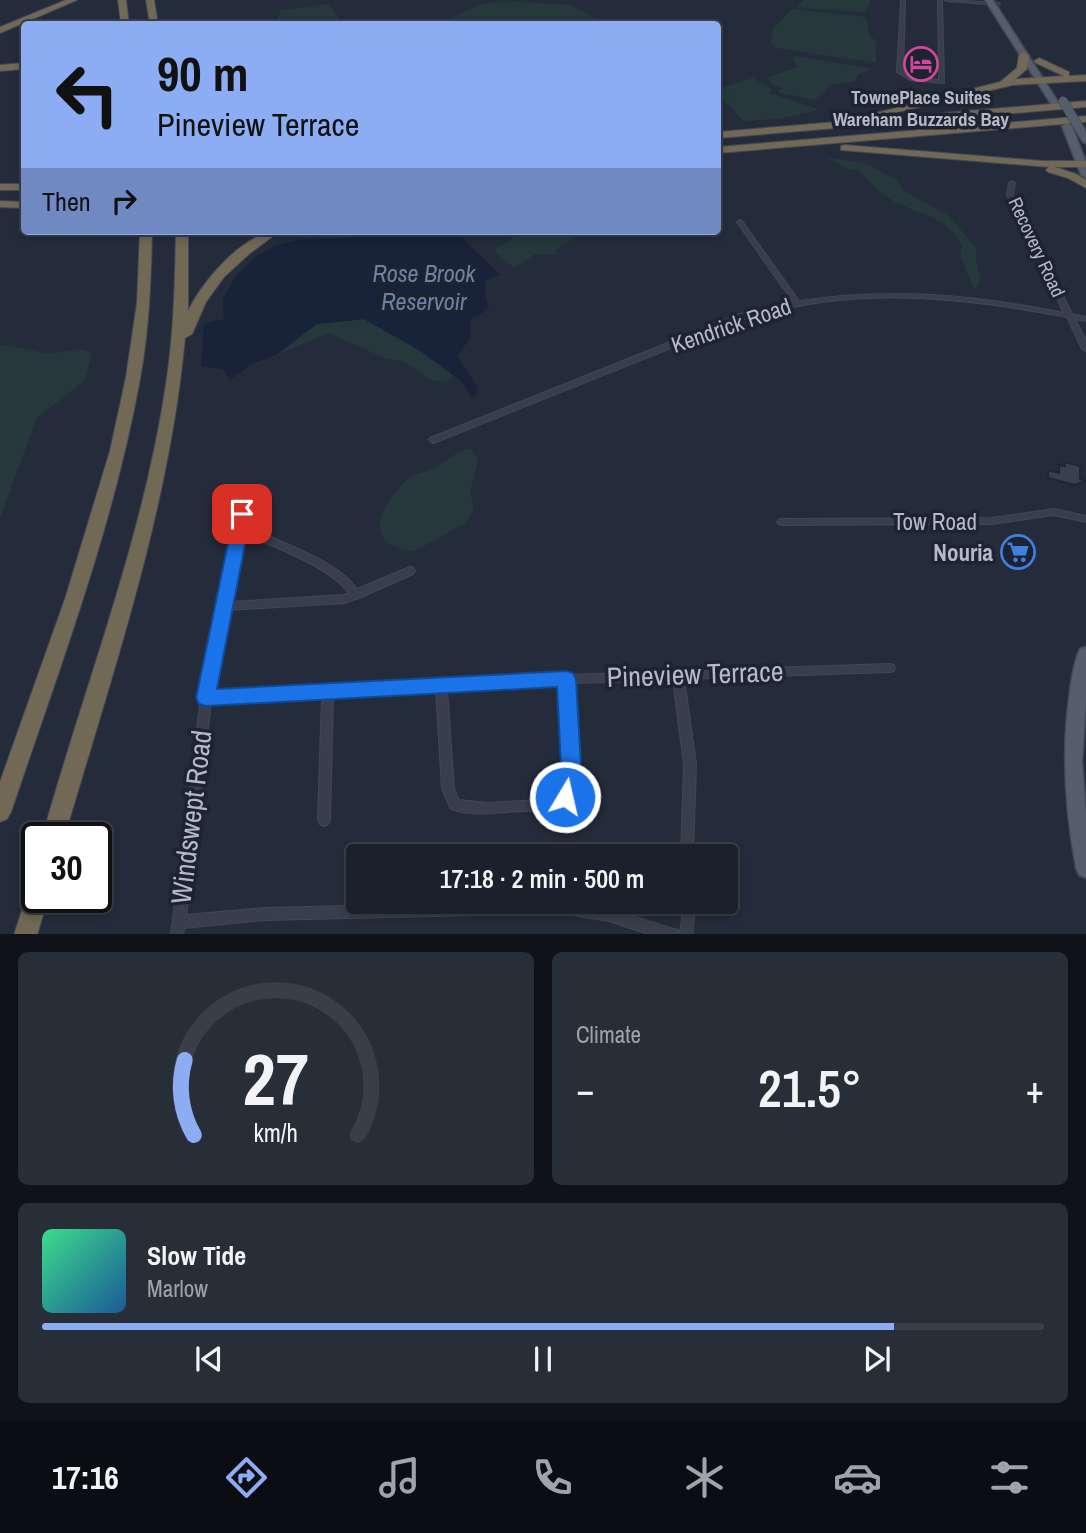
<!DOCTYPE html>
<html lang="en">
<head>
<meta charset="utf-8">
<style>
  body { margin:0; font-family:"Archivo Narrow",sans-serif; background:#282e38; color:#f1f3f6; height:100vh; display:flex; flex-direction:column; font-size:26px; white-space:nowrap }
  * { box-sizing:border-box; margin:0 }
  p { font-size:23px; color:#a0a3a9 }
  .icon { flex:none; width:38px; height:38px; fill:none; stroke:currentColor; stroke-width:2; stroke-linecap:round; stroke-linejoin:round }
  .map { position:relative; height:934px; overflow:hidden }
  .panel { display:flex; flex-direction:column; gap:18px; padding:18px; background:#0f1218; flex:1 }
  .panel>* { flex:none }
  .banner { position:absolute; left:21px; top:21px; width:700px; height:214px; border-radius:7px; box-shadow:0 4px 10px #0003,0 0 0 2px #393e48; background:#8cacf3; color:#111; overflow:hidden }
  .speed { position:absolute; left:21px; top:822px; display:flex; gap:14px; font-size:35px; font-weight:700; text-align:center }
  .speed>* { display:grid; place-content:center; width:91px; height:91px; border-radius:50%; background:#1b212c; box-shadow:0 4px 10px #0003,0 0 0 2px #393e48; line-height:1 }
  .speed .limit { border:4px solid #111; border-radius:10px; background:#fff; color:#111 }
  .pin { position:absolute; display:grid; place-items:center; width:60px; height:60px; color:#fff; margin:-30px; border-radius:14px; box-shadow:0 4px 10px #0006 }
  .me { position:absolute; width:77px; margin:-38px; rotate:9deg; stroke-linejoin:round; filter:drop-shadow(0 0 5px #0008) }
  .turn { display:flex; align-items:center; gap:24px; height:147px; padding:0 21px; font-size:32px }
  .turn .icon { width:91px; height:91px; stroke-width:2.5 }
  .turn b { display:block; font-size:49px; line-height:60px }
  .then { display:flex; align-items:center; height:66px; padding:0 21px; background:#0003; gap:14px; font-size:26px }
  .big { font-size:52px; font-weight:600; line-height:1.1 }
  .panel .card { flex:1; display:flex; flex-direction:column; justify-content:center; gap:10px; min-width:0; padding:0 24px; border-radius:10px; background:#282e38 }
  .panel .dial { align-items:center; gap:0 }
  .dial svg { height:182px; overflow:visible; fill:none; stroke:#393e48; stroke-width:7; stroke-linecap:round; text-anchor:middle }
  .dial text { fill:#f1f3f6; stroke:none }
  .song { display:flex; align-items:center; gap:21px }
  .cover { width:84px; height:84px; border-radius:10px; background:linear-gradient(135deg,hsl(150 70% 55%),hsl(210 70% 35%)) }
  .played { height:7px; border-radius:4px; background:linear-gradient(90deg,#8cacf3 85%,#393e48 85%) }
  .keys { display:flex; justify-content:space-around; direction:ltr }
  .heat { display:flex; justify-content:space-between; align-items:center; font-size:38px; direction:ltr }
  .panel .tiles { flex:1; display:grid; gap:18px; grid-template-columns:1fr 1fr }
  .card:last-child { grid-column:span 2 }
  .trip { position:absolute; left:346px; top:844px; width:392px; height:70px; border-radius:7px; background:#1b212c; box-shadow:0 4px 10px #0003,0 0 0 2px #393e48; font-weight:600; line-height:70px; text-align:center }
  .tabs { display:flex; height:112px; justify-content:space-around; align-items:center; background:#0b0d12; color:#a0a3a9 }
  .tabs .icon { width:49px; height:49px }
  .tabs .selected { color:#8cacf3 }
  .tabs b { font-size:32px; color:#f1f3f6 }
  .map>svg:first-child { display:block }
  .green { fill:#26383c }
  .water { fill:#182238 }
  .building { fill:#364051; stroke:#1f2532; stroke-width:2 }
  .lines { fill:none; stroke-linecap:round; stroke-linejoin:round }
  .street-casing { stroke:#414754; stroke-width:2 }
  .primary-casing { stroke:#414754; stroke-width:3 }
  .highway-casing { stroke:#434956; stroke-width:2 }
  .street { fill:#383e4b; fill-rule:evenodd }
  .primary { fill:#565d6b; fill-rule:evenodd }
  .highway { fill:#716855; fill-rule:evenodd }
  .primary-bridge-casing { stroke:#414754; stroke-width:10; stroke-linecap:butt }
  .primary-bridge { stroke:#565d6b; stroke-width:9 }
  .route { fill:#1a73e8; stroke:#114b97; stroke-width:2 }
  .labels { text-anchor:middle; dominant-baseline:central; stroke-width:7; stroke-linejoin:round; paint-order:stroke }
  .far-poi-label { font-size:19px; font-weight:bold; fill:#b3b9c7; stroke:#1d2330 }
  .far-street-label { font-size:19px; fill:#b3b9c7; stroke:#1d2330 }
  .street-label { font-size:23px; fill:#b3b9c7; stroke:#1d2330 }
  .poi-label { font-size:23px; font-weight:bold; fill:#b3b9c7; stroke:#1d2330; text-anchor:end }
  .water-label { font-size:24px; font-style:italic; fill:#6e81a4; stroke:#1d2330 }
  .near-street-label { font-size:28px; fill:#b3b9c7; stroke:#1d2330 }
</style>
</head>
<body>
<div class="map">
<svg width="1086" height="935" viewBox="0 0 1086 935">
  <rect width="100%" height="100%" fill="#242c3b"/>
  <path class="green" d="M804,0H871L865,13L796,7Z
    M520,2L571,5L605,24H458L452,17L484,3Z
    M328,4L338,16L334,24H281L277,20L281,10Z
    M792,9L866,17L869,35L875,40L876,63L776,48L770,42L773,39V29Z
    M795,56L874,69L859,74L854,82L832,84L815,100L777,92L782,88L771,84L768,77L798,67L792,58Z
    M753,78L772,89L770,93L820,110L777,119L743,121L729,105L718,99V89Z
    M827,158L864,163L894,178L905,191L950,217L977,249C973,264 983,272 978,287L974,288C968,278 966,267 960,256L962,246C944,212 919,217 890,199C877,191 869,180 858,170H850Z
    M524,231H584L556,250V254H535L514,268L494,250Z
    M364,319L404,340L454,376L444,382L431,380L405,362L385,358L329,333L276,355L317,324Z
    M0,346C20,344 37,355 55,353C67,352 81,345 92,354L85,380L37,418L0,518Z
    M471,449L478,460L470,492L474,508L466,523L415,551C359,546 380,504 408,479C416,472 429,472 438,466C448,460 460,448 471,449Z"/>
  <path class="water" d="M414,231H455L500,275L486,280L485,294L489,309L470,320L471,337L457,356L478,388L475,397L470,396L463,383L424,353L364,319L317,324L276,355L252,364L230,380L223,369L201,366L204,324L224,319L223,299L235,277L255,257L274,246L298,240L403,235Z"/>
  <path class="building" d="M914,47L928,48L930,69H934V77L910,73Z
    M1064,462L1080,466V479L1086,481L1075,485L1048,478V470L1059,473V465L1065,466Z
    M1011,535L1034,543L1025,570L1002,561Z"/>
  <g class="lines">
    <g class="street-casing">
      <path id="street" d="M901,0H905L903,71L911,77L939,80L938,0H942L944,83L910,80L897,72Z
        M945,0L998,3L1000,4L998,5L947,1Z
        M1012,181L1015,183L1013,195L1072,314L1086,317V321L1075,319L1086,341V351L1082,349L1067,317C989,302 909,292 830,301C802,304 774,311 746,318L436,442L433,443L429,440L430,438L740,314L793,302L737,222L740,220L742,221L799,301C891,287 974,295 1064,313L1007,195L1009,183Z
        M245,491L249,494L245,529H253C284,544 337,561 357,589L410,567L413,568L415,571L413,574L359,598L344,603L229,610L212,693L566,675L890,664L894,665L895,668L894,671L890,672L684,679L696,764L693,856H681L684,764L673,680L572,683C573,708 585,790 563,805C552,813 534,811 521,811C497,812 474,817 451,809L442,789L436,690L333,696L330,820L328,824L324,826L320,824L318,820L322,696L211,702L186,915L264,908L564,901L609,909L673,929L678,930L679,935H651L609,921L561,913L264,920L184,928L183,935H171L201,698L219,609L218,606L221,603L235,533L241,494ZM249,535C278,549 330,567 349,593L343,595L231,602L244,536ZM561,684C563,711 572,774 557,796L541,800L487,803L459,800L454,789L447,690Z
        M1054,509L1086,516V522L1054,515L992,524L782,525L779,524L777,522L779,520L782,519L992,518Z
        M684,901H696L692,935H680Z"/>
    </g>
    <g class="primary-casing">
      <path id="primary" d="M985,0H993L1058,102L1057,104H1051Z
        M1067,123L1072,126L1086,162V178L1081,175L1062,126Z
        M1075,124L1083,126L1086,132V143L1083,142L1073,126Z
        M1086,647V701L1082,761L1086,814V878L1079,875L1076,868C1065,808 1061,751 1070,691C1072,678 1074,661 1080,649Z"/>
    </g>
    <g class="highway-casing">
      <path id="highway" d="M66,0H77L0,33V27Z
        M118,0H126L129,24H121Z
        M146,0H154L158,24H150Z
        M1024,52L1029,55L1027,69L1015,79L1064,76L1036,63L1034,61L1039,58L1069,72V76L1086,75V81L1013,85L881,116L876,113L1000,82L1017,68L1019,55Z
        M24,63V69L0,71V65Z
        M1086,101V107L718,138V132Z
        M1086,116V122L718,153V147Z
        M845,145L1043,161H1086V167H1055L1076,174L1086,180V188L1068,178L1048,172L1046,170L1049,167L841,150V146Z
        M0,184H24V190H0Z
        M0,201L24,202V208L0,207Z
        M140,231H152C151,281 149,330 140,379C113,528 59,669 11,812L7,819L0,822V782L65,599L110,451L126,377L137,303Z
        M176,231H188V311C203,281 244,231 280,231L249,254L224,277L206,302L192,334L185,338C169,510 112,674 64,838H42C84,687 143,540 166,384C174,333 175,282 176,231Z
        M37,885V898H48L37,935H14L29,888Z"/>
    </g>
    <use href="#street" class="street"/>
    <use href="#primary" class="primary"/>
    <use href="#highway" class="highway"/>
    <g class="primary-bridge-casing">
      <path id="primary-bridge" d="M1063,101L1078,126"/>
    </g>
    <use href="#primary-bridge" class="primary-bridge"/>
  </g>
  <path class="route" d="M242,508L251,514L217,689L566,671L573,673L576,679L581,765L573,804L565,807L558,804L554,797L561,765L557,687L206,706L199,704L196,698L234,514Z"/>
  <defs>
    <g id="hotel-ring" transform="scale(1.75)"><circle r="9.5" fill="#1d2330" stroke="#d1479c" stroke-width="1.5"/><path d="M-6-4.5h1.5V1H6V5H4.5V3h-9V5H-6ZM-4 0a1.8 1.8 0 1 1 3.6 0ZM.5 0V-2.5h3Q6-2.5 6 0Z" fill="#d1479c"/></g>
    <g id="supermarket-ring" transform="scale(1.75)"><circle r="9.5" fill="#1d2330" stroke="#3f7fe0" stroke-width="1.5"/><path d="M-6-5.5h2.5l.6 2H6L4.5 2H-2.5L-4.4-4H-6ZM-1.5 3.2a1.3 1.3 0 1 0 .1 0ZM3 3.2a1.3 1.3 0 1 0 .1 0Z" fill="#3f7fe0"/></g>
  </defs>
  <g fill-rule="evenodd">
    <use href="#hotel-ring" x="921" y="64"/>
    <use href="#supermarket-ring" x="1018" y="552"/>
  </g>
  <g class="labels">
    <g class="far-poi-label">
      <text x="921" y="97">TownePlace Suites<tspan x="921" dy="22">Wareham Buzzards Bay</tspan></text>
    </g>
    <g class="far-street-label">
      <text transform="translate(1037 247) rotate(65)">Recovery Road</text>
    </g>
    <g class="street-label">
      <text transform="translate(731 325) rotate(-19)">Kendrick Road</text>
      <text x="935" y="521">Tow Road</text>
    </g>
    <g class="poi-label">
      <text x="993" y="552">Nouria</text>
    </g>
    <g class="water-label">
      <text x="424" y="273">Rose Brook<tspan x="424" dy="28">Reservoir</tspan></text>
    </g>
    <g class="near-street-label">
      <text transform="translate(695 674) rotate(-2)">Pineview Terrace</text>
      <text transform="translate(191 817) rotate(-83)">Windswept Road</text>
    </g>
  </g>
</svg>
<div class="speed"><div class="limit">30</div></div>
<div class="pin" style="left:242px;top:514px;background:#d93025"><svg class="icon" aria-label="arrive" viewBox="0 0 24 24"><path d="M6 21V4h12l-3 4 3 4H6"/></svg></div>
<svg class="me" style="left:565px;top:797px" viewBox="-20 -20 40 40"><circle r="17" fill="#1a73e8" stroke="#fff" stroke-width="3"/><path d="M0-11L8 9 0 5-8 9z" fill="#fff"/></svg>
<div class="trip">17:18 · 2 min · 500 m</div>
<div class="banner">
<div class="turn"><svg class="icon" aria-label="left" viewBox="0 0 24 24"><path d="M17 20v-9H6M10 6l-5 5 5 5"/></svg><div><b>90 m</b>Pineview Terrace</div></div>
<div class="then">Then<svg class="icon" aria-label="right" viewBox="0 0 24 24"><path d="M7 20v-9h11M14 6l5 5-5 5"/></svg></div>
</div>
</div>
<section class="panel">
<div class="tiles">
<div class="card dial"><svg viewBox="0 0 100 80">
<path d="M14 69A42 42 0 1 1 86 69"/>
<path d="M14 69A42 42 0 0 1 10 36" stroke="#8cacf3"/>
<text x="50" y="56" font-size="32" font-weight="700">27</text>
<text x="50" y="72" font-size="11">km/h</text>
</svg></div>
<div class="card"><p>Climate</p>
<div class="heat"><a>−</a><b class="big">21.5°</b><a>+</a></div>
</div>
<div class="card">
<div class="song"><i class="cover"></i><div><b>Slow Tide</b><p>Marlow</p></div></div>
<div class="played"></div>
<div class="keys"><svg class="icon" aria-label="previous" viewBox="0 0 24 24"><path d="M18 5L8 12l10 7zM5 5v14"/></svg><svg class="icon" aria-label="pause" viewBox="0 0 24 24"><path d="M8 5v14M16 5v14"/></svg><svg class="icon" aria-label="next" viewBox="0 0 24 24"><path d="M6 5l10 7-10 7zM19 5v14"/></svg></div>
</div>
</div>
</section>
<nav class="tabs">
<b>17:16</b>
<svg class="icon selected" aria-label="directions" viewBox="0 0 24 24"><path d="M12 3l9 9-9 9-9-9zM9 14v-3h6M13 9l2 2-2 2"/></svg>
<svg class="icon" aria-label="music" viewBox="0 0 24 24"><path d="M9 18V5l10-2v13"/><circle cx="6" cy="18" r="3"/><circle cx="16" cy="16" r="3"/></svg>
<svg class="icon" aria-label="phone" viewBox="0 0 24 24"><path d="M5 4h4l2 5-3 2q2 4 5 5l2-3 5 2v4C11 20 4 13 5 4z"/></svg>
<svg class="icon" aria-label="climate" viewBox="0 0 24 24"><path d="M12 3v18M4 7l16 10M4 17L20 7"/></svg>
<svg class="icon" aria-label="car" viewBox="0 0 24 24"><path d="M5 17H2v-5l4-1 3-4h7l3 4 3 1v5h-3M9 17h6M6 11h13"/><circle cx="7" cy="17" r="2"/><circle cx="17" cy="17" r="2"/></svg>
<svg class="icon" aria-label="filters" viewBox="0 0 24 24"><path d="M4 7h16M4 17h16"/><circle cx="9" cy="7" r="2"/><circle cx="15" cy="17" r="2"/></svg>
</nav>
</body>
</html>
